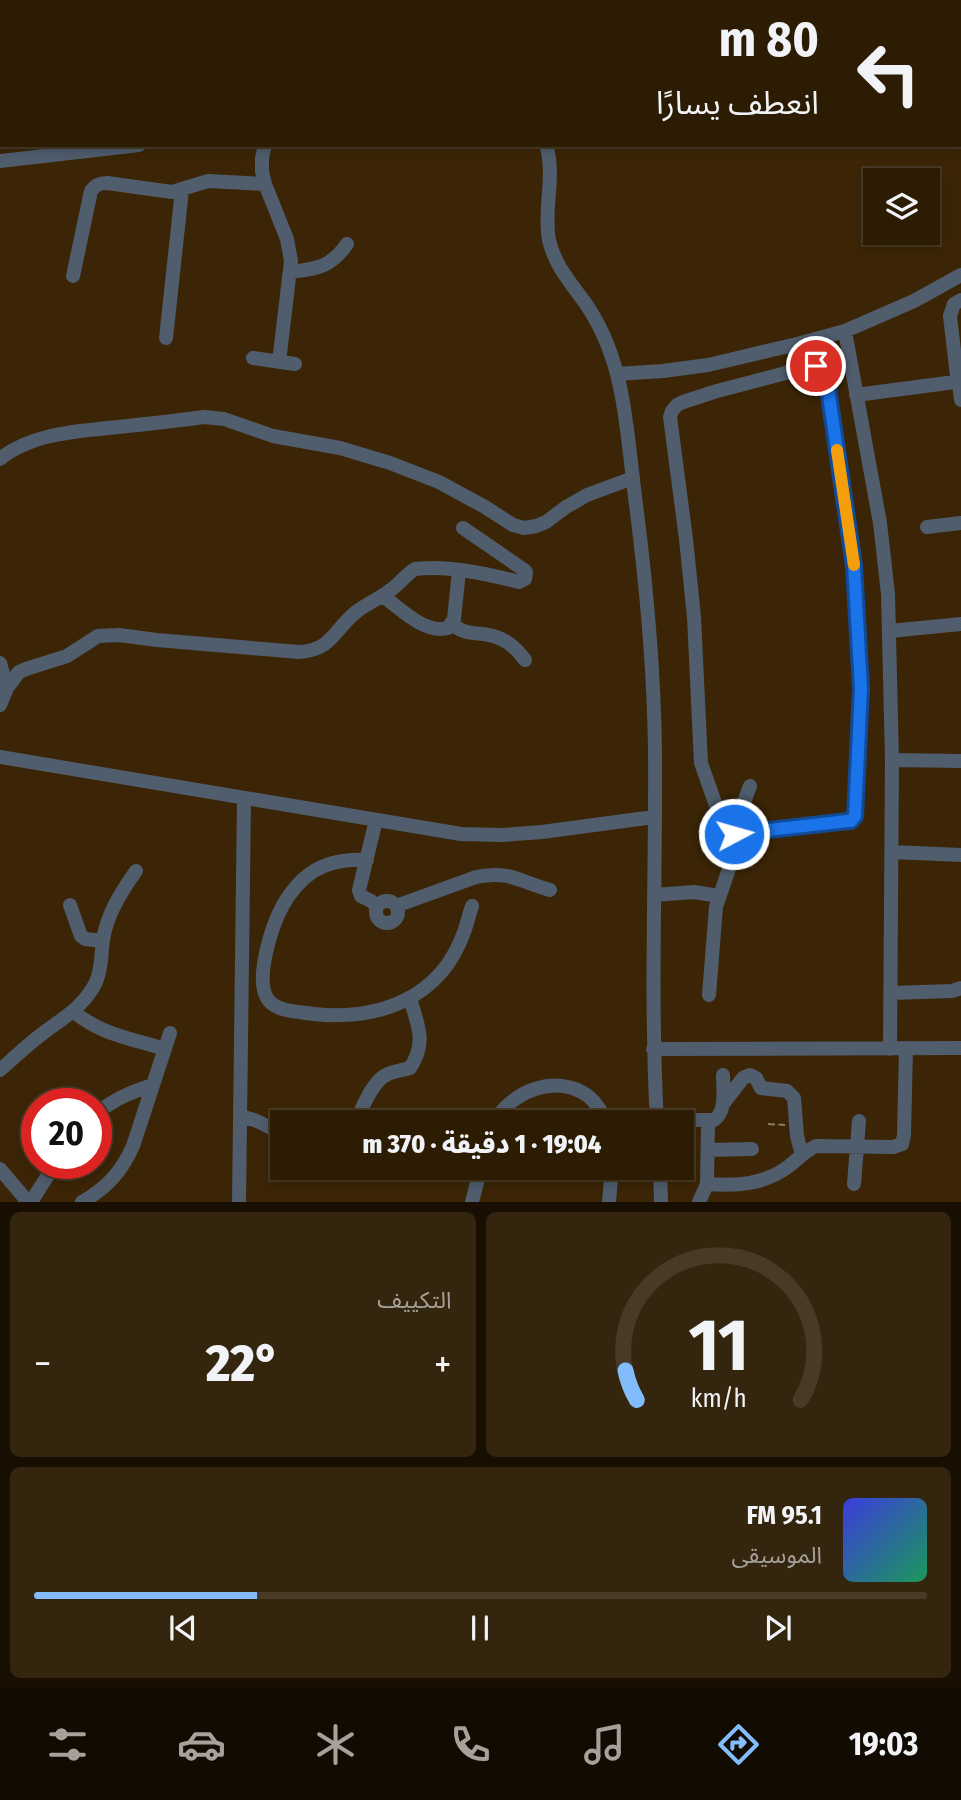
<!DOCTYPE html>
<html lang="ar">
<head>
<meta charset="utf-8">
<style>
  body { margin:0; font-family:"Fira Sans Condensed","Noto Sans Arabic",sans-serif; background:#34250e; color:#f1f3f6; direction:rtl; height:100vh; display:flex; flex-direction:column; font-size:26px; white-space:nowrap }
  * { box-sizing:border-box; margin:0 }
  p { font-size:23px; color:#a6a19a }
  .icon { flex:none; width:38px; height:38px; fill:none; stroke:currentColor; stroke-width:2; stroke-linecap:round; stroke-linejoin:round }
  .map { position:relative; height:1202px; overflow:hidden; direction:ltr }
  .side { display:flex; flex-direction:column; gap:10px; padding:10px; background:#180f02; flex:1 }
  .side>* { flex:none }
  .banner { position:absolute; left:0px; top:0px; width:962px; height:147px; box-shadow:0 4px 10px #0003,0 0 0 2px #483a26; direction:rtl; background:#2c1c04; color:#f1f3f6; overflow:hidden }
  .buttons { position:absolute; left:863px; top:168px; display:grid; gap:14px }
  .buttons a { display:grid; place-items:center; width:77px; height:77px; border-radius:0px; background:#2c1c04; box-shadow:0 4px 10px #0003,0 0 0 2px #483a26; font-size:35px }
  .speed { position:absolute; left:21px; top:1088px; display:flex; gap:14px; font-size:35px; font-weight:700; text-align:center }
  .speed>* { display:grid; place-content:center; width:91px; height:91px; border-radius:50%; background:#2c1c04; box-shadow:0 4px 10px #0003,0 0 0 2px #483a26; line-height:1 }
  .speed .limit { border:10px solid #d22; background:#fff; color:#111 }
  .pin { position:absolute; display:grid; place-items:center; width:60px; height:60px; color:#fff; margin:-30px; border:4px solid #fff; border-radius:50%; box-shadow:0 2px 7px #0007 }
  .me { position:absolute; width:77px; margin:-38px; rotate:84deg; stroke-linejoin:round; filter:drop-shadow(0 0 5px #0008) }
  .turn { display:flex; align-items:center; gap:24px; height:147px; padding:0 28px; font-size:32px }
  .turn .icon { width:91px; height:91px; stroke-width:2.5 }
  .turn b { display:block; font-size:49px; line-height:60px }
  .big { font-size:52px; font-weight:800; line-height:1.1 }
  .side .widget { flex:1; display:flex; flex-direction:column; justify-content:center; gap:10px; min-width:0; padding:0 24px; border-radius:10px; background:#34250e }
  .side .dial { align-items:center; gap:0 }
  .dial svg { height:182px; overflow:visible; fill:none; stroke:#483a26; stroke-width:7; stroke-linecap:round; text-anchor:middle }
  .dial text { fill:#f1f3f6; stroke:none }
  .song { display:flex; align-items:center; gap:21px }
  .cover { width:84px; height:84px; border-radius:10px; background:linear-gradient(135deg,hsl(240 70% 55%),hsl(150 70% 35%)) }
  .played { height:7px; border-radius:4px; background:linear-gradient(90deg,#82bcfa 25%,#483a26 25%) }
  .keys { display:flex; justify-content:space-around; direction:ltr }
  .heat { display:flex; justify-content:space-between; align-items:center; font-size:38px; direction:ltr }
  .side .tiles { flex:1; display:grid; gap:10px; grid-template-columns:1fr 1fr }
  .widget:last-child { grid-column:span 2 }
  .trip { position:absolute; left:270px; top:1110px; width:424px; height:70px; border-radius:0px; background:#2c1c04; box-shadow:0 4px 10px #0003,0 0 0 2px #483a26; font-weight:800; line-height:70px; text-align:center; direction:rtl }
  .dock { display:flex; height:112px; justify-content:space-around; align-items:center; background:#120b02; color:#a6a19a }
  .dock .icon { width:49px; height:49px }
  .dock .active { color:#82bcfa }
  .dock b { font-size:32px; color:#f1f3f6 }
  .map>svg:first-child { display:block }
  .lines { fill:none; stroke-linecap:round; stroke-linejoin:round }
  .path { stroke:#8e7a5f; stroke-width:2; stroke-dasharray:7 3.5; stroke-linecap:butt }
  .minor { stroke:#4f5d6d; stroke-width:14 }
  .route-casing { stroke:#114b97; stroke-width:18 }
  .route { stroke:#1a73e8; stroke-width:12 }
  .slow { stroke:#f59e0b; stroke-width:12 }
</style>
</head>
<body>
<div class="map">
<svg width="961" height="1202" viewBox="0 0 961 1202">
  <rect width="100%" height="100%" fill="#3b2506"/>
  <g class="lines">
    <path class="path" d="M768,1124L785,1125"/>
    <path class="minor" d="M496,0L497,2
      M441,2L442,0
      M475,2L478,0
      M265,145L262,158V171L265,184L287,239L291,261L279,362
      M546,145C556,176 543,208 549,240C555,266 571,283 586,304C605,332 616,363 622,397C628,430 631,464 635,497C646,581 654,666 655,751C656,874 650,998 657,1122
      M0,161L139,145
      M290,272C317,269 331,267 347,244
      M73,276L91,191C95,185 99,183 107,183L172,192L208,181L265,184
      M845,331L880,523L888,594L892,760L890,1049
      M166,338L182,190
      M253,358L295,364
      M617,374L663,371L708,365L797,344L845,331L914,301L961,275
      M957,376L950,316L954,304L961,300
      M959,384L961,400
      M856,395L955,382
      M0,459C31,433 80,431 118,427C147,424 176,421 204,417L224,419L273,436L340,448L390,463L439,482L485,507L513,525L524,528L536,526L546,522L566,507L587,495L633,478
      M927,527L961,523
      M383,596C401,609 424,634 448,628L454,619L459,571
      M452,624C463,633 470,633 483,634C502,636 514,645 525,660
      M890,631L961,624
      M0,663L7,688
      M0,705L7,688L19,672L26,669L67,656L98,636L119,635L157,640L299,652C332,650 333,631 356,612C366,604 379,599 389,591C399,585 405,575 415,569C449,565 487,574 519,582L525,579L526,572L524,570L463,528
      M0,757L461,834L502,835L542,832L654,817
      M892,760L961,761
      M376,820L359,890L361,896L371,901L377,907
      M732,851L701,763L694,617L686,539L670,417L672,411L677,405L683,402L717,391L816,365L823,368L826,375L854,566L861,689L855,816L851,821L848,822L735,834
      M892,852L961,855
      M367,860C347,859 327,862 311,873C299,881 290,893 283,905C272,925 253,982 269,1001C279,1012 300,1012 314,1014C379,1021 441,998 464,932C467,924 469,915 472,906
      M654,895L694,892L719,896
      M376 912a11 11 0 1 1 22 0a11 11 0 1 1-22 0Z
      M70,905L81,936L85,939L103,941
      M396,906L476,877C510,870 520,882 550,890
      M891,993L952,991L961,988
      M709,995L716,907L731,863L738,818L750,786
      M73,1011C99,1034 133,1039 165,1049
      M653,1049L961,1048
      M0,1070C15,1057 29,1043 46,1031C65,1017 85,1005 96,982C102,968 101,954 103,940C107,914 121,892 136,871
      M723,1104L743,1078L750,1075L756,1078L761,1088L787,1091L794,1098L797,1136L802,1155
      M96,1114C114,1099 131,1092 153,1085
      M240,1117C256,1118 268,1127 282,1134
      M657,1120H714C727,1111 723,1089 723,1075
      M356,1122C363,1107 372,1081 388,1074C395,1071 403,1070 410,1068C427,1043 418,1025 410,999
      M494,1122C512,1091 556,1073 588,1096C597,1103 602,1112 607,1122
      M708,1150L752,1149
      M660,1167L661,1202
      M0,1169L28,1202
      M707,1184C737,1186 764,1185 789,1166C798,1159 805,1151 816,1146L893,1147L902,1144L904,1135L906,1048
      M854,1184L859,1121
      M31,1202L55,1164
      M82,1202C107,1188 122,1171 133,1146L170,1033
      M239,1202L244,798
      M472,1202L481,1167
      M609,1202L612,1167
      M699,1202L707,1184L708,1121"/>
  </g>
  <g class="lines">
    <g class="route-casing">
      <path id="route" d="M734,834L848,821H851L855,816L861,689L854,566L826,375L823,368L816,366"/>
    </g>
    <use href="#route" class="route"/>
    <path class="slow" d="M837,450L854,565"/>
  </g>
</svg>
<div class="buttons">
<a><svg class="icon" aria-label="layers" viewBox="0 0 24 24"><path d="M12 4l9 5-9 5-9-5zM3 14l9 5 9-5"/></svg></a>
</div>
<div class="speed"><div class="limit">20</div></div>
<div class="pin" style="left:816px;top:366px;background:#d93025"><svg class="icon" aria-label="arrive" viewBox="0 0 24 24"><path d="M6 21V4h12l-3 4 3 4H6"/></svg></div>
<svg class="me" style="left:734px;top:834px" viewBox="-20 -20 40 40"><circle r="17" fill="#1a73e8" stroke="#fff" stroke-width="3"/><path d="M0-11L8 9 0 5-8 9z" fill="#fff"/></svg>
<div class="trip">19:04 · 1 دقيقة · 370 m</div>
<div class="banner">
<div class="turn"><svg class="icon" aria-label="left" viewBox="0 0 24 24"><path d="M17 20v-9H6M10 6l-5 5 5 5"/></svg><div><b>80 m</b>انعطف يسارًا</div></div>
</div>
</div>
<section class="side">
<div class="tiles">
<div class="widget dial"><svg viewBox="0 0 100 80">
<path d="M14 69A42 42 0 1 1 86 69"/>
<path d="M14 69A42 42 0 0 1 9 56" stroke="#82bcfa"/>
<text x="50" y="56" font-size="32" font-weight="700">11</text>
<text x="50" y="72" font-size="11">km/h</text>
</svg></div>
<div class="widget"><p>التكييف</p>
<div class="heat"><a>−</a><b class="big">22°</b><a>+</a></div>
</div>
<div class="widget">
<div class="song"><i class="cover"></i><div><b>95.1 FM</b><p>الموسيقى</p></div></div>
<div class="played"></div>
<div class="keys"><svg class="icon" aria-label="previous" viewBox="0 0 24 24"><path d="M18 5L8 12l10 7zM5 5v14"/></svg><svg class="icon" aria-label="pause" viewBox="0 0 24 24"><path d="M8 5v14M16 5v14"/></svg><svg class="icon" aria-label="next" viewBox="0 0 24 24"><path d="M6 5l10 7-10 7zM19 5v14"/></svg></div>
</div>
</div>
</section>
<nav class="dock">
<b>19:03</b>
<svg class="icon active" aria-label="directions" viewBox="0 0 24 24"><path d="M12 3l9 9-9 9-9-9zM9 14v-3h6M13 9l2 2-2 2"/></svg>
<svg class="icon" aria-label="music" viewBox="0 0 24 24"><path d="M9 18V5l10-2v13"/><circle cx="6" cy="18" r="3"/><circle cx="16" cy="16" r="3"/></svg>
<svg class="icon" aria-label="phone" viewBox="0 0 24 24"><path d="M5 4h4l2 5-3 2q2 4 5 5l2-3 5 2v4C11 20 4 13 5 4z"/></svg>
<svg class="icon" aria-label="climate" viewBox="0 0 24 24"><path d="M12 3v18M4 7l16 10M4 17L20 7"/></svg>
<svg class="icon" aria-label="car" viewBox="0 0 24 24"><path d="M5 17H2v-5l4-1 3-4h7l3 4 3 1v5h-3M9 17h6M6 11h13"/><circle cx="7" cy="17" r="2"/><circle cx="17" cy="17" r="2"/></svg>
<svg class="icon" aria-label="filters" viewBox="0 0 24 24"><path d="M4 7h16M4 17h16"/><circle cx="9" cy="7" r="2"/><circle cx="15" cy="17" r="2"/></svg>
</nav>
</body>
</html>
